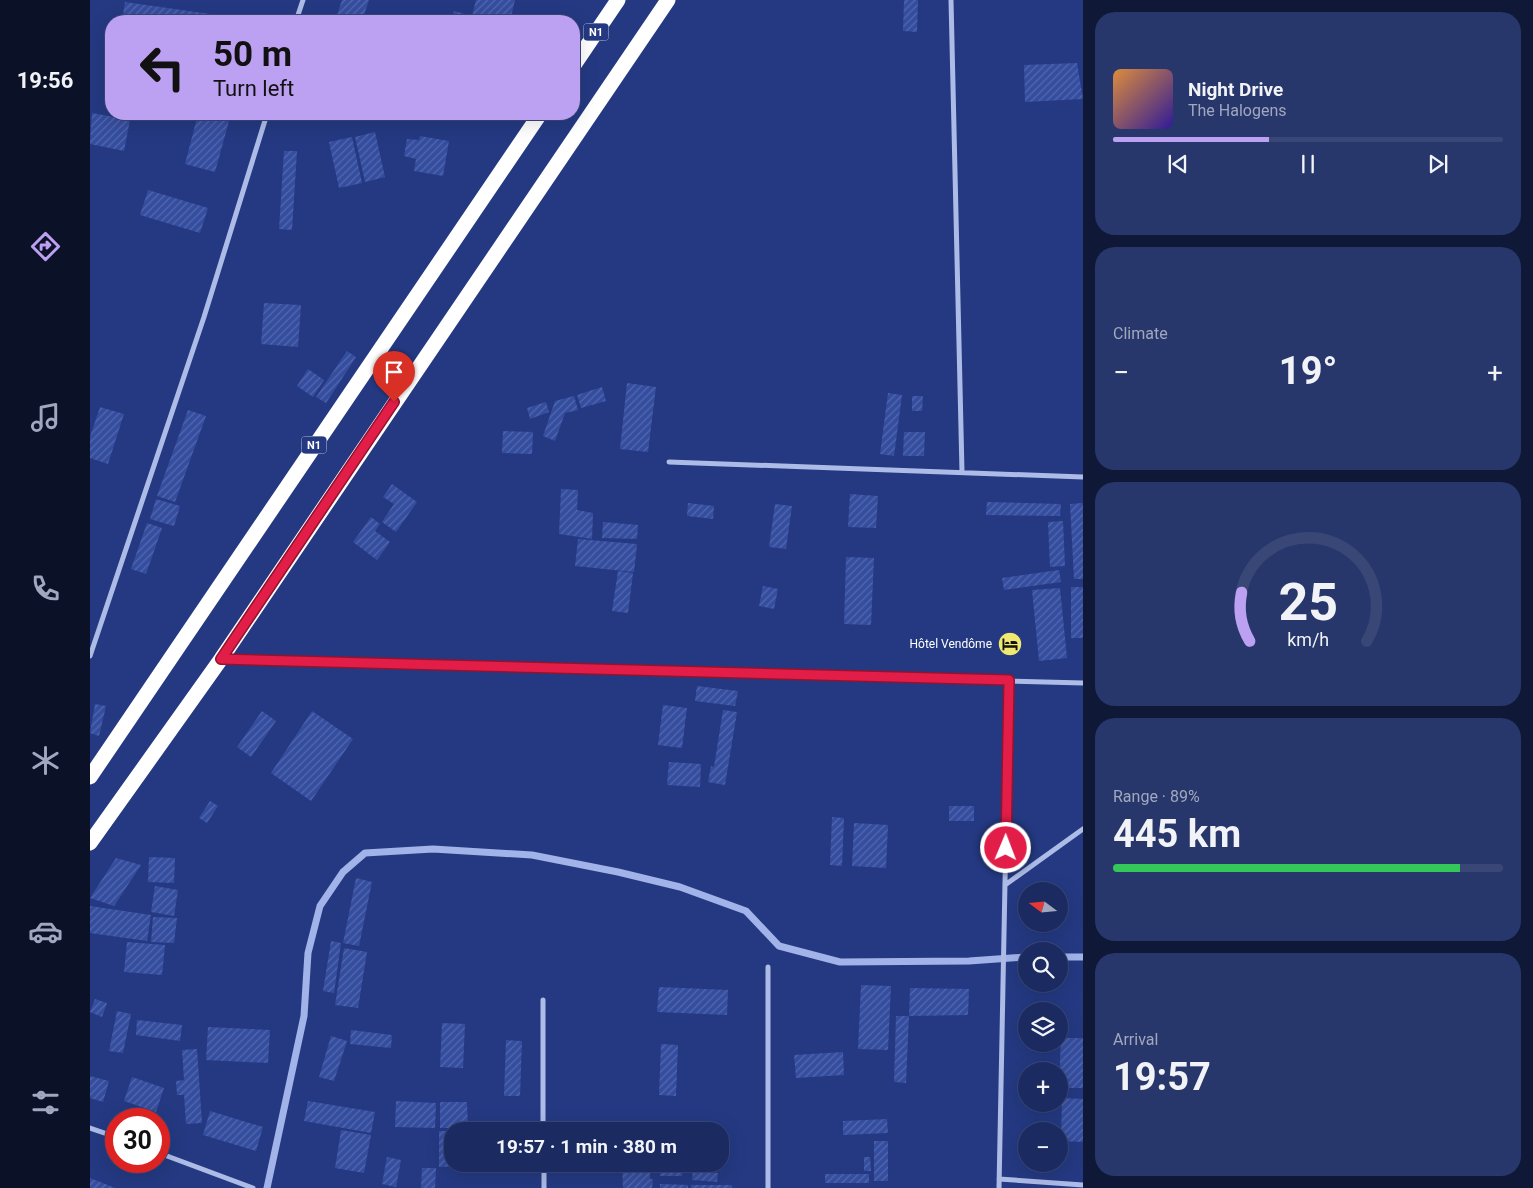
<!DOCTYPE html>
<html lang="en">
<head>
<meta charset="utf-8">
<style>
  body { margin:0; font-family:Roboto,sans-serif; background:#28376b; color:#f1f3f6; height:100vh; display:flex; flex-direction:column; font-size:19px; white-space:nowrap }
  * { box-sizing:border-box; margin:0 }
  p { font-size:16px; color:#a0a7be }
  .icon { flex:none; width:28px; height:28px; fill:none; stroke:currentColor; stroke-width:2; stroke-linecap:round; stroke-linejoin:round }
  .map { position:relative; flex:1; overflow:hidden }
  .sheet { display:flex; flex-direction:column; gap:12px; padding:12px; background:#0f1836; width:450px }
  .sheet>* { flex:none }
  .top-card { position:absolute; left:15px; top:15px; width:475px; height:105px; border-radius:20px; box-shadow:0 5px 20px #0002,0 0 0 1px #394777; background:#bca0f2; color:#111; overflow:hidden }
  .needle { width:32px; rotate:286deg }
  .buttons { position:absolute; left:928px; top:882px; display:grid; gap:10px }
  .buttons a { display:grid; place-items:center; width:50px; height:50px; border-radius:50%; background:#1b2b62; box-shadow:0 5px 20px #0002,0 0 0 1px #394777; font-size:25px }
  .speed { position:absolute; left:15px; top:1108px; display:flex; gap:10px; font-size:25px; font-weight:700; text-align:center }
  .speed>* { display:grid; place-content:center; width:65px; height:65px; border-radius:50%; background:#1b2b62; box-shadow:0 5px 20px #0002,0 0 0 1px #394777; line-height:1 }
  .speed .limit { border:8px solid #d22; background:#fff; color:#111 }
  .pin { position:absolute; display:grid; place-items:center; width:42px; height:42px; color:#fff; margin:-51px -21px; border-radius:50% 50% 50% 0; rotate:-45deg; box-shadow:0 0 5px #0007 }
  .pin .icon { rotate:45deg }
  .me { position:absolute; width:55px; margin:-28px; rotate:1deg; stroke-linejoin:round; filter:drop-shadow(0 0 4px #0008) }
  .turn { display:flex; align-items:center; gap:18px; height:105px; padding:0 25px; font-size:22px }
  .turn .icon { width:65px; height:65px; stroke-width:2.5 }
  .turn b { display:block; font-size:35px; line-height:42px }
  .big { font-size:38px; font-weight:700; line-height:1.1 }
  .sheet .card { flex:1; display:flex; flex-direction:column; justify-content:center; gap:8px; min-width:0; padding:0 18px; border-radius:20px; background:#28376b }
  .sheet .dial { align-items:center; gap:0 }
  .dial svg { height:130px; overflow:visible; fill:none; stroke:#394777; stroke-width:7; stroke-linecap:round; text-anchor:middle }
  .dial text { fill:#f1f3f6; stroke:none }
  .song { display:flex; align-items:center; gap:15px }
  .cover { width:60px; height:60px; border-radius:8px; background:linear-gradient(135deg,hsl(30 70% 55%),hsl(250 70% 35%)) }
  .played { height:5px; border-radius:2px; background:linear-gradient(90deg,#bca0f2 40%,#394777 40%) }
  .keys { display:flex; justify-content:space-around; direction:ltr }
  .heat { display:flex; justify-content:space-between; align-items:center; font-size:28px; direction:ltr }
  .charge { height:8px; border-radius:4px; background:linear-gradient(90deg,#34c759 89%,#394777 0) }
  .trip { position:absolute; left:354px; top:1122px; width:285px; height:50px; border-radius:20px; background:#1b2b62; box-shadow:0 5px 20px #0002,0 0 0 1px #394777; font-weight:700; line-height:50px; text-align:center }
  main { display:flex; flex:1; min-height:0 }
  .dock { display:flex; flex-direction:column; width:90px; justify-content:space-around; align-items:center; background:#0b1127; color:#a0a7be }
  .dock .icon { width:35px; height:35px }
  .dock .on { color:#bca0f2 }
  .dock b { font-size:22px; color:#f1f3f6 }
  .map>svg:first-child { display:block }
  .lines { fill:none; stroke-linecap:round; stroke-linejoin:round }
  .stream { stroke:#a1b3e8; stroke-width:7 }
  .building { fill:url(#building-hatch) }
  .street { stroke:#adbbe7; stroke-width:5 }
  .highway { stroke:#fff; stroke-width:15 }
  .route-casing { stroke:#92132f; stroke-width:12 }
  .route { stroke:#e11d48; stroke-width:9 }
  .labels { text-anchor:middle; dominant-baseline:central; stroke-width:5; stroke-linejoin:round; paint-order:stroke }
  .shield { fill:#243982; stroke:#bdc4da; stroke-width:1 }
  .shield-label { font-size:11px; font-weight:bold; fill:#fff }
  .poi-label { font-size:12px; fill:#fff; stroke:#243982; text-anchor:end }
</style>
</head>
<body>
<main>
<nav class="dock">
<b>19:56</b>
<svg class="icon on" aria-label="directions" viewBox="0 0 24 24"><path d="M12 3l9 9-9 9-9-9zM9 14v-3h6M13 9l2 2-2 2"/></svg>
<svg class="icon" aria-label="music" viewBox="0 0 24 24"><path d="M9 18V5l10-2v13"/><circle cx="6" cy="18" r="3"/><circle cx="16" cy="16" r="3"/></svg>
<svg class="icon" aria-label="phone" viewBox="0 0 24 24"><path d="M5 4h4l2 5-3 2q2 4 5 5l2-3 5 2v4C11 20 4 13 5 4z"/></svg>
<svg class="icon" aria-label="climate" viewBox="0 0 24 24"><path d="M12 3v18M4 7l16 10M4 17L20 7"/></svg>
<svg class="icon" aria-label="car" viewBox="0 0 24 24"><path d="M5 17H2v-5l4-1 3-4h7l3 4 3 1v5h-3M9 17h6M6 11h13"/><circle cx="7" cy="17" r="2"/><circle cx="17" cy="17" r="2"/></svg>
<svg class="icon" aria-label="filters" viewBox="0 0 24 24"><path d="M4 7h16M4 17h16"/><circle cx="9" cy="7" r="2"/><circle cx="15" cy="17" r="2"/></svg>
</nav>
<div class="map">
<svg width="993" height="1188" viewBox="0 0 993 1188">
  <defs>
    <pattern id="building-hatch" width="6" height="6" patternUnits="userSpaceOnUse" patternTransform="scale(1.25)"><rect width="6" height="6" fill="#354d9f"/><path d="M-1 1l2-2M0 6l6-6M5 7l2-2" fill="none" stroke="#5368ad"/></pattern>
  </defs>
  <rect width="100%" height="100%" fill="#243982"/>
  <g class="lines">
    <path class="stream" d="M969,957H993
      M177,1188L214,1016L218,953L230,906L253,872L275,853L343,849L442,855L528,872L590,887L656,911L689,946L750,962L879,961L936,957"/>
  </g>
  <path class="building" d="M252,0H279L272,21H245Z
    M386,0H425L420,21H361L364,11L382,16Z
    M814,0H828L827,32L813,31Z
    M35,2L127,15V21H32Z
    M987,63L993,99L935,102L934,65Z
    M2,113L40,120L34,151L0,144Z
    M108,114H141L125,172L95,164Z
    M285,132L295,177L275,182L265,137Z
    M330,136L359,141L353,176L324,171L326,159L314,156L317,139L329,140Z
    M262,137L272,183L249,188L239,142Z
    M194,151H207L202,230L189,229Z
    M58,190L118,208L110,233L50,215Z
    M174,303L211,305L208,347L171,344Z
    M257,351L266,357L236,403L226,397Z
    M218,369L234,380L223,397L207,386Z
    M537,383L566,387L558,452L530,449Z
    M512,387L516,401L491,408L487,395Z
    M798,393L812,395L804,456L790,454Z
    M484,396L488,410L475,413L465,441L453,436L465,401Z
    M822,396H833L832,411H822Z
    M456,402L459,412L440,419L437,408Z
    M10,407L34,414L18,464L0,458V437Z
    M98,410L116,416L85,502L67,496Z
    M413,431L443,432L442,454L412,453Z
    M814,432H835L834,456H813Z
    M302,484L327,502L306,532L292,522L304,504L293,497Z
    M471,489L488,490L487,510L503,513L502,539L469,534Z
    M760,494L788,496L786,528L758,527Z
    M66,499L90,506L84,526L60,519Z
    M897,502L971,504L970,516L896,515Z
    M598,503L624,506L623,519L597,516Z
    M993,503V579H984L980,504Z
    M685,504L702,506L696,549L679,547Z
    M281,517L290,524L285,531L300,542L287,560L263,542Z
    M973,521L975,566L960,567L958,522Z
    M513,522L548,525L547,539L512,538Z
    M57,523L72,528L56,574L41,569Z
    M488,539L547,544L544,572L485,566Z
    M756,557L784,558L781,625L754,624Z
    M969,570L971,582L914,590L912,578Z
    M528,571L543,573L538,613L522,611Z
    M673,586L688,589L684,609L669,606Z
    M981,587H993V638H981Z
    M970,588L977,658L949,661L942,590Z
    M607,686L648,691L645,706L605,701Z
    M5,704L16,706L9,736L0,733Z
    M573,705L597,708L592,748L568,745Z
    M633,710L647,712L635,785L618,782L621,766L624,767Z
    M172,711L186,721L161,757L147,747Z
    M222,711L263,739L221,801L181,773Z
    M579,762L611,764L610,787L577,785Z
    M120,801L128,806L117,823L109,818Z
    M859,806H884V821H859Z
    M742,817L754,818L752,866L740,865Z
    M764,823L798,825L796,868L762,866Z
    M59,857L85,858L84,883L58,882Z
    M26,858L51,865L24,906L0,898Z
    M266,878L282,882L269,946L253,943Z
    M65,886L88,890L84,916L61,912Z
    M0,906L61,915L57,941L0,933Z
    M63,917L87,918L84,943L61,942Z
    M241,941L251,943L244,993L233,991Z
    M37,942L75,945L72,975L34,972Z
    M254,948L277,952L268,1008L245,1005Z
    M771,985L801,986L798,1050L768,1049Z
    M569,987L638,990L637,1015L567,1012Z
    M820,988L879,989L878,1015L819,1016L816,1083L804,1082L806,1016H819Z
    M5,999L17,1003L12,1017L0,1012Z
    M27,1011L41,1014L33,1053L19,1051Z
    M47,1020L92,1025L90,1041L46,1035Z
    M352,1023L375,1024L373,1068L350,1067Z
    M118,1027L180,1030L178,1063L116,1060Z
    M261,1030L302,1035L301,1048L260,1044Z
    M241,1036L257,1041L244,1081L229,1077Z
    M971,1038H993V1088H969Z
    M416,1040L432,1041L430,1096H414Z
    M571,1044L588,1045L586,1096L569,1095Z
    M107,1049L112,1123L96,1124L94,1095H87L86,1081L94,1080L92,1050Z
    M753,1052L754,1075L706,1078L704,1055Z
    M0,1076L19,1081L13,1102L0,1098Z
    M42,1077L74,1088L66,1112L34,1101Z
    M972,1098L993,1099V1142L971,1141Z
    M218,1101L285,1112L281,1133L214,1121Z
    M306,1101L346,1103L345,1128L305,1127Z
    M350,1102H377L378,1128H350Z
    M120,1111L173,1127L166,1151L113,1135Z
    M797,1119L798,1133L753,1135V1121Z
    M571,1127H593V1131H570Z
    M533,1128L561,1129V1131H533Z
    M251,1130L281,1135L274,1173L245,1168Z
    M349,1131H362V1164H375V1166L349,1167Z
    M784,1141H798V1181H784Z
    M297,1157L311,1160L306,1187L292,1184Z
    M774,1157H780L781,1171H774Z
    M532,1164H560V1179H563L562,1188H533Z
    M570,1164H593L592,1176H570Z
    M332,1168H346L345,1188H331Z
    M603,1171L628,1173L627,1182L602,1180Z
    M735,1174H779V1183H735Z
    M0,1178L25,1188H0Z
    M570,1184L598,1185V1188H570Z
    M601,1185H642V1188H601Z"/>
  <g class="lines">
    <path class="street" d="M861,0L872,472
      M206,21L213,0
      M579,462L993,477
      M0,656L114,317L177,114
      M134,659L993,683
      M915,885L993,829
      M453,1000V1131
      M0,1128L26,1137
      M69,1153L163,1188
      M454,1164V1188
      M909,1179L993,1185
      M678,1188V967
      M909,1188L919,680"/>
    <path class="highway" d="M484,65L528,0
      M0,777L450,114
      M0,843L131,659L578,0"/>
  </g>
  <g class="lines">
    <g class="route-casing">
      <path id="route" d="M304,402L131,659L919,680L916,848"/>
    </g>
    <use href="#route" class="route"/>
  </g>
  <defs>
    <g id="hotel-disc" transform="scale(1.25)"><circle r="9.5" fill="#f1e870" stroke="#243982"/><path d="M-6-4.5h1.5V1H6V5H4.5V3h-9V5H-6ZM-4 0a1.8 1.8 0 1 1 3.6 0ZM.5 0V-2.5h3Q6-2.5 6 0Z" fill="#111"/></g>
  </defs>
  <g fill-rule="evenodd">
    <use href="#hotel-disc" x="920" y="644"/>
  </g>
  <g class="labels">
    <g class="shield">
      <rect x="493.5" y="23.5" width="25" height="17" rx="4"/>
      <rect x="211.5" y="436.5" width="25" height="17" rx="4"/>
    </g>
    <g class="shield-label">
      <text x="506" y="32">N1</text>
      <text x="224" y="445">N1</text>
    </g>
    <g class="poi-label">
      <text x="902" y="644">Hôtel Vendôme</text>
    </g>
  </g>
</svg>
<div class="buttons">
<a><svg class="needle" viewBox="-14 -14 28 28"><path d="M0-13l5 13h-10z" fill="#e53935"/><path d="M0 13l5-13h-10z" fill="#a0a7be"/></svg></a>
<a><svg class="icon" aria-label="search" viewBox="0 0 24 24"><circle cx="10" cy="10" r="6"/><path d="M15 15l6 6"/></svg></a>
<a><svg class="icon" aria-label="layers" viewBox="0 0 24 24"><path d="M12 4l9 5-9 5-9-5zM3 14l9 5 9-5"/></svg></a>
<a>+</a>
<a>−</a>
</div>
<div class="speed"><div class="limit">30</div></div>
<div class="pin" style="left:304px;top:402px;background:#d93025"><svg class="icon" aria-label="arrive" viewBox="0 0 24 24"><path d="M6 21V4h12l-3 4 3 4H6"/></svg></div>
<svg class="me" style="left:916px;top:848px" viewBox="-20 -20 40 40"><circle r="17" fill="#e11d48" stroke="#fff" stroke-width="3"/><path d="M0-11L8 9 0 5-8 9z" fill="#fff"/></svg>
<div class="trip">19:57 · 1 min · 380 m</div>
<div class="top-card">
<div class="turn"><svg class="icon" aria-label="left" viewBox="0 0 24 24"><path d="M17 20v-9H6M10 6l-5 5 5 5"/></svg><div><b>50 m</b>Turn left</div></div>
</div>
</div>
<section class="sheet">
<div class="card">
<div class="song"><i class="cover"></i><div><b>Night Drive</b><p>The Halogens</p></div></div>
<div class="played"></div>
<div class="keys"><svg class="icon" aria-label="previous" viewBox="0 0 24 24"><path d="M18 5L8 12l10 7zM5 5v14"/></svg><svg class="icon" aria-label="pause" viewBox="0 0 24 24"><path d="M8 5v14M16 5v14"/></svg><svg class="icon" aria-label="next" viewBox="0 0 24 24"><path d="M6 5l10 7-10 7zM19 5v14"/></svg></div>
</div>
<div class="card"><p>Climate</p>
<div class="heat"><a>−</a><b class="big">19°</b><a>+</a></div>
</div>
<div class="card dial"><svg viewBox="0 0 100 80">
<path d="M14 69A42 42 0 1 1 86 69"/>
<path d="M14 69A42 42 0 0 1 9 39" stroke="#bca0f2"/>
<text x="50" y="56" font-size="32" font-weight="700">25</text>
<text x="50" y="72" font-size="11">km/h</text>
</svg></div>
<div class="card"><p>Range · 89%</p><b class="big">445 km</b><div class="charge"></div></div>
<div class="card"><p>Arrival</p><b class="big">19:57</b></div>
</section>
</main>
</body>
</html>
